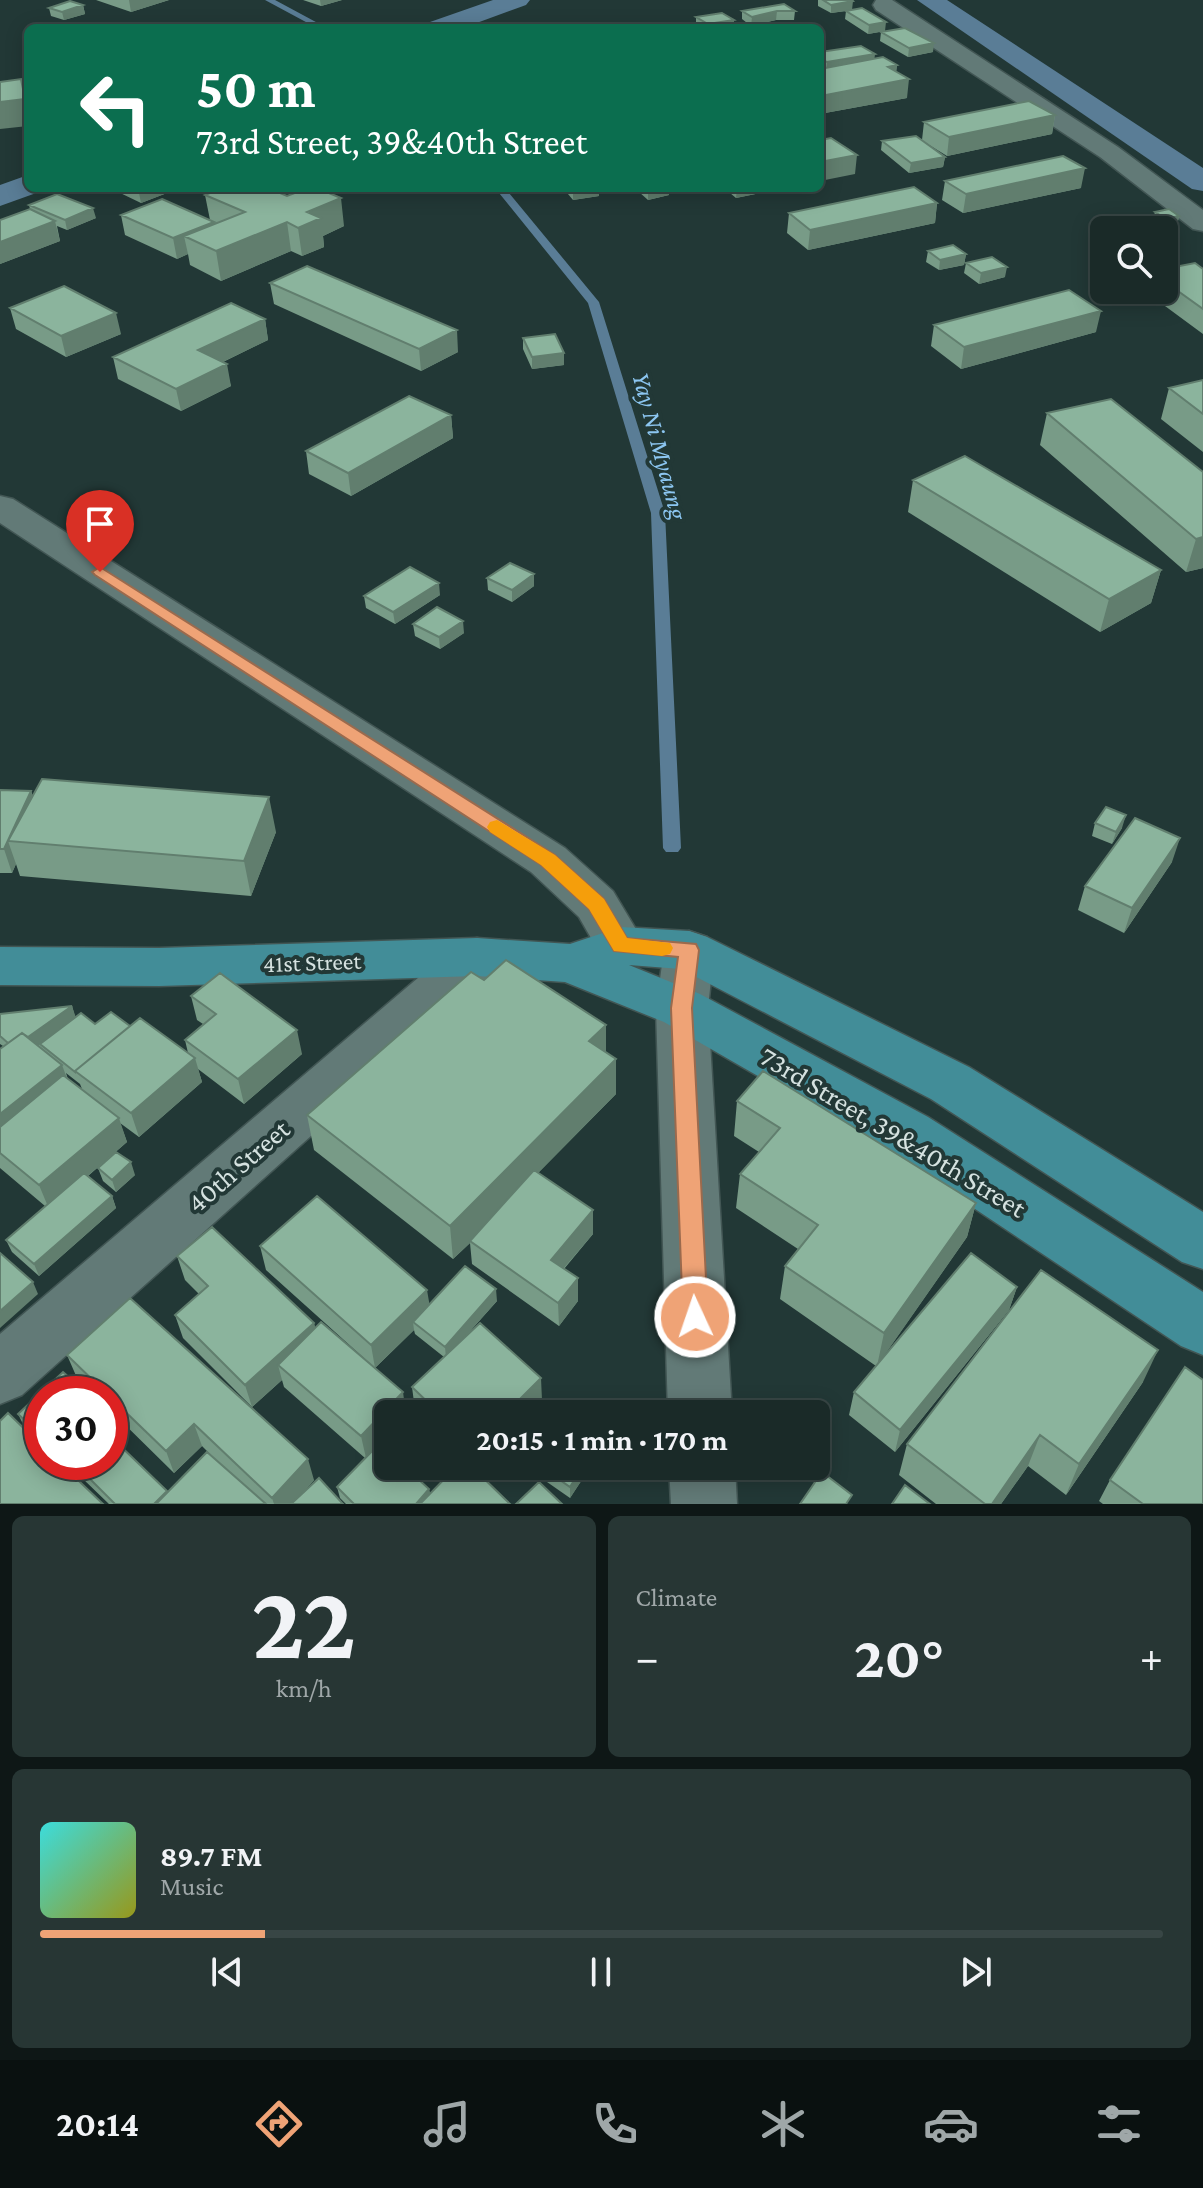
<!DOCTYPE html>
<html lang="en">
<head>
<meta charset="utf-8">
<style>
  body { margin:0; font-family:"Crimson Pro",serif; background:#273634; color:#f1f3f6; height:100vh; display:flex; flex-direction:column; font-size:30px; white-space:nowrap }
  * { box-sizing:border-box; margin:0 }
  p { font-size:26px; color:#9fa7a8 }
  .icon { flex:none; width:44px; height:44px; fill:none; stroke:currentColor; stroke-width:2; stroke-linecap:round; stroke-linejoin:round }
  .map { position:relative; height:1504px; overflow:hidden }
  .details { display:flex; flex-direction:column; gap:12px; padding:12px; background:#0e1716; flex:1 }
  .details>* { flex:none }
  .guide { position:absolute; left:24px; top:24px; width:800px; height:168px; border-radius:12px; box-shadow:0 4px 20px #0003,0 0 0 2px #384645; background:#0b6e4f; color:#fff; overflow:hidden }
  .buttons { position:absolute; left:1090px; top:216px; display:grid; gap:16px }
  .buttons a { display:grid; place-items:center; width:88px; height:88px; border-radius:12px; background:#1a2a28; box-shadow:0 4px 20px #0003,0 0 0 2px #384645; font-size:40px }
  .speed { position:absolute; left:24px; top:1376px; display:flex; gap:16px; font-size:40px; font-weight:700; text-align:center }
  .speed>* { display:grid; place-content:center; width:104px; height:104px; border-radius:50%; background:#1a2a28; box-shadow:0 4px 20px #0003,0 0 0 2px #384645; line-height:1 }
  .speed .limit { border:12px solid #d22; background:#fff; color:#111 }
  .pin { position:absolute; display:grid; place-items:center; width:68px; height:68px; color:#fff; margin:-82px -34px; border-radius:50% 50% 50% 0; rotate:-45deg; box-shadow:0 0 8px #0007 }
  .pin .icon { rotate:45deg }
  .me { position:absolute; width:88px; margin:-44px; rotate:357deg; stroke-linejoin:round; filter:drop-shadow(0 0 6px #0008) }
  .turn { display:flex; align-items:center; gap:28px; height:168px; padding:0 40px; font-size:36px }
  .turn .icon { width:104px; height:104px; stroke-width:2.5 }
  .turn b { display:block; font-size:56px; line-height:68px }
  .big { font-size:60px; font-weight:700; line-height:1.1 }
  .details .widget { flex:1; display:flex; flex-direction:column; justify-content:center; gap:12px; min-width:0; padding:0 28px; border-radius:12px; background:#273634 }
  .details .dial { align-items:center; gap:0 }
  .dial b { font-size:104px; line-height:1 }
  .song { display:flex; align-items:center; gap:24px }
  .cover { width:96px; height:96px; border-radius:12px; background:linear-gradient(135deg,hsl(180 70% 55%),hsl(60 70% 35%)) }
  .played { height:8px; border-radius:4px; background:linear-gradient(90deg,#efa376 20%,#384645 20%) }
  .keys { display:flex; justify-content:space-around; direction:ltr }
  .heat { display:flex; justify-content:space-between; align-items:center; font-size:44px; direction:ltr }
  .details .tiles { flex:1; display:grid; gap:12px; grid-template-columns:1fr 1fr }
  .widget:last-child { grid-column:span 2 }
  .trip { position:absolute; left:374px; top:1400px; width:456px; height:80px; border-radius:12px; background:#1a2a28; box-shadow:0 4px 20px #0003,0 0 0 2px #384645; font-weight:700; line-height:80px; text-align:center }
  .dock { display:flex; height:128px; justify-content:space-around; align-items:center; background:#0a1110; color:#9fa7a8 }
  .dock .icon { width:56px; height:56px }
  .dock .selected { color:#efa376 }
  .dock b { font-size:36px; color:#f1f3f6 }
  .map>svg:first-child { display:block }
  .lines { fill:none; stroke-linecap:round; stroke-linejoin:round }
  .stream { fill:#5a7d96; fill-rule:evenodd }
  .canal { fill:#5a7d96; fill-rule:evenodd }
  .minor-casing { stroke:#425654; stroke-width:3 }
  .major-casing { stroke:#425654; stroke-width:3 }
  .minor { fill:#627a77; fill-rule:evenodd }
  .major { fill:#428d98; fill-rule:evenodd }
  .wall { fill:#789b87; fill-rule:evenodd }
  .shaded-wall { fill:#617e6e }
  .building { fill:#8bb49d; stroke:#617e6e; stroke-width:2 }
  .route { fill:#efa376; stroke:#9b6a4d; stroke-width:2 }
  .slow { fill:#f59e0b }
  .labels { text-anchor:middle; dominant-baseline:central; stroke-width:8; stroke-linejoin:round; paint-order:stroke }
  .street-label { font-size:24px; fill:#d5e2e0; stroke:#223836 }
  .water-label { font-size:26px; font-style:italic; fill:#8cc6f1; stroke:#223836 }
  .near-street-label { font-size:28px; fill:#d5e2e0; stroke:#223836 }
</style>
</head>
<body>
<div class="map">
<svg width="1203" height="1504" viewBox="0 0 1203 1504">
  <rect width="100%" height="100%" fill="#223836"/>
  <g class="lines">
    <path class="stream" d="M265,0H275L327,28H317Z
      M495,188H505L599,302L665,513L681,848L678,852H666L663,848L651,513L588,303Z"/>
    <path class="canal" d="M493,0H530L526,5L463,28H426L430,22Z
      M917,0H947L1203,168V191L1192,189Z
      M28,175V188H42L39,192L0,206V185Z"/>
    <g class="minor-casing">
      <path id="minor" d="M876,0H892L1118,147L1203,210V231L1193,229L1100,157L876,10L873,5Z
        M0,496L13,499L565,848L613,891L646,946L639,959L621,965L603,959L579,917L531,872L0,523Z
        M689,931L707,937L714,950L708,1008L732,1414H668L656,1008L664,950L671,937Z
        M477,938L495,943L502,957L495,971L22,1395L0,1404V1334L459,943Z
        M669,1466H735L737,1504H671Z"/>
    </g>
    <g class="major-casing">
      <path id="major" d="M621,927L689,931L707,937L969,1067L1203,1212V1269L1182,1262L931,1099L681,969L629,965L700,994L928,1117L1203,1292V1355L1181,1346L888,1151L664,1022L565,982L477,976L159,986L0,985V947L159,948L477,938L570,944Z"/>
    </g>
    <use href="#minor" class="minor"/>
    <use href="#major" class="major"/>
  </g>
  <path class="wall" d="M96,0H169L131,12Z
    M303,0H342L321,6Z
    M818,0H852V10L885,31L868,34L845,19L846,11L831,13L818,6Z
    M83,5L85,14L64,20L51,16L49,8Z
    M742,11H795L794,20H776L751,26L742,19Z
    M696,17L734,20L733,28H700L696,26Z
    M881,32L933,52L908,57L880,41Z
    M820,52L874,59L897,65L896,72L907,98L825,113L820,110V69L822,68L820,67Z
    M1055,115L1052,134L947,156L926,143L945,157L943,167L909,173L881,150L882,141L922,140L924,122Z
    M945,181L1081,188L963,213L942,200Z
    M113,188H180L141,203L114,190Z
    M563,188H599V196L573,200Z
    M639,188H669V195L648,200L639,192Z
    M724,188H785L736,198Z
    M205,195L344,226L323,236L324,247L302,256L291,251L221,281L190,265L188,254L177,259L125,235L121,215L210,220Z
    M937,203L935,223L808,250L787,233L789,213Z
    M29,205L96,218L67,230L57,226L60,241L0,264V220L30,209Z
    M1155,212L1179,216L1177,226L1164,229L1152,223Z
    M928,251L966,254L964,265L939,270L926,262Z
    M966,263L1005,277L979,284L964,273Z
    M1164,269H1203V334L1146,292V290H1164Z
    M270,283L458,352L421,371L274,304Z
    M10,308L121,334L66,357L16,329Z
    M265,319L268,340L223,362L231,386L181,411L118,379L113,357Z
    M934,325L1096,332L961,369L931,346Z
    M523,338L564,353V365L532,369L523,349Z
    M1203,380V452L1161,419L1169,388Z
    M1047,413L1203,472V568L1186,572L1040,445Z
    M451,415L453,438L351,496L309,474L306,451Z
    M913,480L1161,570L1151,603L1100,632L908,512Z
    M487,578L534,586L512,602L488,590Z
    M440,595L395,624L366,608L364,596Z
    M413,624L464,633L440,649L415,636Z
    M0,790L31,791L33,796L276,832L251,896L20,876L16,864L12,873H0Z
    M1095,823L1122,828L1112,844L1092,836Z
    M1172,862L1124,933L1078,910L1085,886Z
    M191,996L302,1054L244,1104L198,1069L202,1082L139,1137L120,1123L127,1142L88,1176L112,1196L116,1208L39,1276L12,1252L6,1240L45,1206L0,1168V1049L3,1046L0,1044V1014L72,1006L75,1017L95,1024L130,1026L188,1053L185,1040L203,1024L197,1020ZM66,1073L80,1084L82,1089L68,1079Z
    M606,1053L616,1094L538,1173L593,1210V1234L564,1269L578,1301L559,1326L472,1264L470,1243L453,1259L314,1150L307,1115Z
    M737,1101L976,1203L967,1237L878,1364L1017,1287L1009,1310L895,1452L849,1415L854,1392L876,1366L780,1299L785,1266L798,1249L736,1208L740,1174L759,1152L734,1136Z
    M98,1168L135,1175L116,1192L103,1181Z
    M260,1246L429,1304L497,1301L464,1338L542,1400L529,1414H420L415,1410L412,1387L444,1357L415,1334L414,1330L375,1368L266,1270Z
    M177,1256L314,1323L315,1328L388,1434L380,1443L429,1489L430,1494L510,1504H346L340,1498L337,1487L365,1458L284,1387L282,1380L252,1407L183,1338L175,1315L199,1294L185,1280Z
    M67,1355L314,1480L301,1495L343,1504H109L82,1478L78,1470L76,1473L64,1462H110L167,1493L215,1459L202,1446L174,1473L110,1410V1394H93L77,1378Z
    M1143,1382L1066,1495L1028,1466L1001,1504H936L899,1475L907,1444Z
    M42,1394V1442L24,1426L18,1414Z
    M524,1466H591L570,1498Z
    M1110,1480L1203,1504H1103L1099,1501Z"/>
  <path class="shaded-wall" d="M129,0H169L131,12Z
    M320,0H342L321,6Z
    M853,1L852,10L831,13V5Z
    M83,5L85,14L64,20L62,12Z
    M777,11L776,20L751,26L752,17Z
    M734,20L733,28H707L708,24Z
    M886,22L885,31L868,34L869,25Z
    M934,43L933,52L908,57L909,48Z
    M875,54L874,63L826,71L827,62Z
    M897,65L895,82L909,79L907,98L825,113L826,95L888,67Z
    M21,79L28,111V126L0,129V102Z
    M1055,115L1052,134L947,156L949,137Z
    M857,155L855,174L820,181V162Z
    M945,157L943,167L909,173L911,163Z
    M1085,168L1081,188L963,213L966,194Z
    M138,188H180L141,203Z
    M587,188H599V196L573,200V190Z
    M655,188H669V195L648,200V189Z
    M737,188H785L736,198Z
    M341,198L344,226L323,236L324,247L302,256L298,228L307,212Z
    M937,203L935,223L808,250L810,230Z
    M93,208L96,218L67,230L65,220Z
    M1179,216L1177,226L1164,229L1166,219Z
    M55,221L60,241L0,264V242Z
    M214,222L217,242L184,236L188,254L177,259L173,238Z
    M287,222L291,251L221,281L216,251Z
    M966,254L964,265L939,270L940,260Z
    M1007,267L1005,277L979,284L981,273Z
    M1101,311L1096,332L961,369L964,347Z
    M116,313L121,334L66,357L61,336Z
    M265,319L268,340L202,372L198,350Z
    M457,330L458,352L421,371L419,349Z
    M564,353V365L532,369V357Z
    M227,364L231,386L181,411L176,389Z
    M451,415L453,438L351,496L348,473Z
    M1203,537V568L1186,572L1196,539Z
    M1161,570L1151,603L1100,632L1109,599Z
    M534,574V586L512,602V590Z
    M439,583L440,595L395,624L393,612Z
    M463,621L464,633L440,649L439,637Z
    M31,791L39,816L8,841L16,864L12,873L4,849Z
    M269,797L276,832L251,896L244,861Z
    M1126,815L1122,828L1112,844L1116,832Z
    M1180,838L1172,862L1124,933L1132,908Z
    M72,1006L76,1018L18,1060L13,1047Z
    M606,1025V1060L589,1041Z
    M297,1030L302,1054L244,1104L238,1079Z
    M195,1058L202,1082L139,1137L131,1113Z
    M616,1059V1094L471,1241H470V1243L453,1259L450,1226Z
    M62,1065L71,1089L0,1146V1114Z
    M119,1118L127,1142L49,1209L39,1185Z
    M131,1162L135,1175L116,1192L112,1180Z
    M112,1196L116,1208L39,1276L34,1264Z
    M976,1203L967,1237L877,1366L884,1333Z
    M593,1210V1234L551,1283V1260Z
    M578,1278V1301L559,1326L558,1303Z
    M33,1282L38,1294L0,1328V1311Z
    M1017,1287L1009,1310L895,1452L900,1430Z
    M496,1289L497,1301L446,1358L445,1347Z
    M427,1290L431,1313L413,1322L414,1330L375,1368L371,1345Z
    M314,1323L319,1346L278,1365L282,1380L252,1407L245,1385Z
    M1158,1350L1143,1382L1066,1495L1079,1464Z
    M541,1378L542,1400L529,1414H505Z
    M403,1392L406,1414H388V1434L366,1458L361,1436Z
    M194,1424L202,1446L174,1473L166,1451Z
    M1040,1435L1028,1466L1001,1504H992Z
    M308,1459L314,1480L292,1504H274L272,1498Z
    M70,1462H87L77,1466L78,1470L76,1473Z
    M583,1466H591L570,1498V1487Z
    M429,1489L431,1500L428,1504H416Z"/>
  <path class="building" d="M823,0H852L853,1L831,5Z
    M70,1L83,5L62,12L49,8Z
    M784,4L795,11H777L752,17L742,11Z
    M862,8L886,22L869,25L846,11Z
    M722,13L734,20L708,24L696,17Z
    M661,23L669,28H627Z
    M905,28L934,43L909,48L881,32Z
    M861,46L875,54L827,62L820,58V52Z
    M883,57L897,65L888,67L909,79L826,95L820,91V69Z
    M21,79L25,99L0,102V82Z
    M1029,101L1055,115L949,137L924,122Z
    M916,136L945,157L911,163L882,141Z
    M831,138L857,155L820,162V140Z
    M1063,156L1085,168L966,194L945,181Z
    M914,187L937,203L810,230L789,213Z
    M222,188H268L287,196L308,188H317L341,198L307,212L321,218L298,228L287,222L216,251L184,236L245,212L205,195Z
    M57,194L93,208L65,220L29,205Z
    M162,199L214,222L173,238L121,215Z
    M30,209L55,221L0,242V220Z
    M1169,209L1179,216L1166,219L1155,212Z
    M953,245L966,254L940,260L928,251Z
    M992,257L1007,267L981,273L966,263Z
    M1195,263L1203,269V309L1164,281V269Z
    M307,266L457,330L419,349L270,283Z
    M64,286L116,313L61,336L10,308Z
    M1069,290L1101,311L964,347L934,325Z
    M231,303L265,319L198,350L227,364L176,389L113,357Z
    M555,334L564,353L532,357L523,338Z
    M1203,380V414L1169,388Z
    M409,396L451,415L348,473L306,451Z
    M1111,399L1203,472V537L1196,539L1047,413Z
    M965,456L1161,570L1109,599L913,480Z
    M510,563L534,574L512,590L487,578Z
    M410,567L439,583L393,612L364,596Z
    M437,607L463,621L439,637L413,624Z
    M42,779L269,797L244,861L8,841Z
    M0,790L31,791L4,849H0Z
    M1106,807L1126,815L1116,832L1095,823Z
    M1135,818L1180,838L1132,908L1085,886Z
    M506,960L606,1025L589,1041L616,1059L450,1226L307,1115L471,972L484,980Z
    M220,973L297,1030L238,1079L185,1040L216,1014L191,996Z
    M72,1006L28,1037L22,1033L8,1043L0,1036V1014Z
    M111,1012L130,1026L75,1071V1072L40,1044L81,1013L95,1024Z
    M140,1018L195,1058L131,1113L75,1071Z
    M22,1033L62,1065L0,1114V1049Z
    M763,1071L976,1203L884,1333L785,1266L818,1225L740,1174L780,1128L737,1101Z
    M63,1075L119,1118L39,1185L0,1153V1127Z
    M116,1152L131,1162L112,1180L98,1168Z
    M534,1170L593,1210L551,1260L578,1278L558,1303L470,1241Z
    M84,1173L112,1196L34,1264L6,1240Z
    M317,1196L427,1290L371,1345L260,1246Z
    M212,1227L314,1323L245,1385L175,1315L208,1286L177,1256Z
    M0,1253L33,1282L0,1311Z
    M971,1253L1017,1287L900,1430L854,1392Z
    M465,1266L496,1289L445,1347L413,1322Z
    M1041,1270L1158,1350L1079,1464L1040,1435L992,1504H985L907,1444Z
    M130,1298L308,1459L272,1498L194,1424L166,1451L110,1397V1394H107L67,1355Z
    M321,1322L403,1392L361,1436L278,1365Z
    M480,1323L541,1378L505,1414H440L412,1387Z
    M1185,1367L1203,1380V1504H1143L1110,1480Z
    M63,1372L88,1394H42V1436L18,1414Z
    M8,1413L42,1446V1462H59L103,1504H0V1421Z
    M110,1436L167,1491L154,1504H115L77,1466L81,1462H110Z
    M380,1443L388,1451V1466H404L429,1489L416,1504H354L337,1487Z
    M207,1452L266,1504H156Z
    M457,1466H471L510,1504H420Z
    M540,1466H583L570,1487Z
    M822,1472L852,1495L846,1504H800Z
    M319,1478L343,1504H291Z
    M539,1482L562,1504H516Z
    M905,1485L930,1504H892Z"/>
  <path class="route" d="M100,567L555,855L604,899L627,938L696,944L699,950L692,1008L708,1317L704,1325L695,1329L686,1325L683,1317L671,1008L678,957L614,951L589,909L541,865L95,575L92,572Z"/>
  <path class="slow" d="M497,820L555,855L604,899L627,938L670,943L673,948L670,954L662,956L614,951L589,909L541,865L490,832L487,827L490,822Z"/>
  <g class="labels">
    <g class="street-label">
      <text transform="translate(312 962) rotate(-2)">41st Street</text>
    </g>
    <g class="water-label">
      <text transform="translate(660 446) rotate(75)">Yay Ni Myaung</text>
    </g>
    <g class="near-street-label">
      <text transform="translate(893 1132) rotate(31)">73rd Street, 39&amp;40th Street</text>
      <text transform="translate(238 1166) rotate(-41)">40th Street</text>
    </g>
  </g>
</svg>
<div class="buttons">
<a><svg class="icon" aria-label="search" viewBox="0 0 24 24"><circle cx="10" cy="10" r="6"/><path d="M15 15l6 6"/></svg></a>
</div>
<div class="speed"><div class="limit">30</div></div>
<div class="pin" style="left:100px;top:572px;background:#d93025"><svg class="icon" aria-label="arrive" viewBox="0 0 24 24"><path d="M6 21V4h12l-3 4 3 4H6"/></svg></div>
<svg class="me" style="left:695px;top:1317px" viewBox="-20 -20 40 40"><circle r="17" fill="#efa376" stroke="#fff" stroke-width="3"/><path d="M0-11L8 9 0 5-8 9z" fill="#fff"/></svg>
<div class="trip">20:15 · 1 min · 170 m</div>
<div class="guide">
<div class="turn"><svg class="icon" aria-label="left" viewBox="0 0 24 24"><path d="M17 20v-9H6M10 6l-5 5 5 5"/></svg><div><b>50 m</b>73rd Street, 39&amp;40th Street</div></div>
</div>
</div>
<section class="details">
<div class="tiles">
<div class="widget dial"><b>22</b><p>km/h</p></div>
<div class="widget"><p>Climate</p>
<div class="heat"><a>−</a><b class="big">20°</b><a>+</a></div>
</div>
<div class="widget">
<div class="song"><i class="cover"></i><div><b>89.7 FM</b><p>Music</p></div></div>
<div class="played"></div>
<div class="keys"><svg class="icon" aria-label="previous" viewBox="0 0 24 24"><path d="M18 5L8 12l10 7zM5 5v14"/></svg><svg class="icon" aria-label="pause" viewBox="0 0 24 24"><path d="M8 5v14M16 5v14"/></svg><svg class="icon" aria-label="next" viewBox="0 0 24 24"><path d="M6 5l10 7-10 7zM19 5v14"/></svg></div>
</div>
</div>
</section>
<nav class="dock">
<b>20:14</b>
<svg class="icon selected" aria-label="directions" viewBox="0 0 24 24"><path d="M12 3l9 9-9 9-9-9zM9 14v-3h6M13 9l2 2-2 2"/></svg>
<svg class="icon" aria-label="music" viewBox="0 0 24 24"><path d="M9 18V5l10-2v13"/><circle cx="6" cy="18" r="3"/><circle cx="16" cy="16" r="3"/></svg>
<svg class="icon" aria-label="phone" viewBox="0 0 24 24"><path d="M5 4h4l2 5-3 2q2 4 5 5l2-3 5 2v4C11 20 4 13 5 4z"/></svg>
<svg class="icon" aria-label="climate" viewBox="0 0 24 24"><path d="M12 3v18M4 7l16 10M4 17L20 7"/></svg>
<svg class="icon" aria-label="car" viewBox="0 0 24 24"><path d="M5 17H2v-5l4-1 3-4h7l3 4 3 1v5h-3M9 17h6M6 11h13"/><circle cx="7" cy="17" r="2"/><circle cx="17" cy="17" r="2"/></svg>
<svg class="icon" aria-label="filters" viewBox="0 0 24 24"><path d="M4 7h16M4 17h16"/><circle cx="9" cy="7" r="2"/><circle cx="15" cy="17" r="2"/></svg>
</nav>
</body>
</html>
